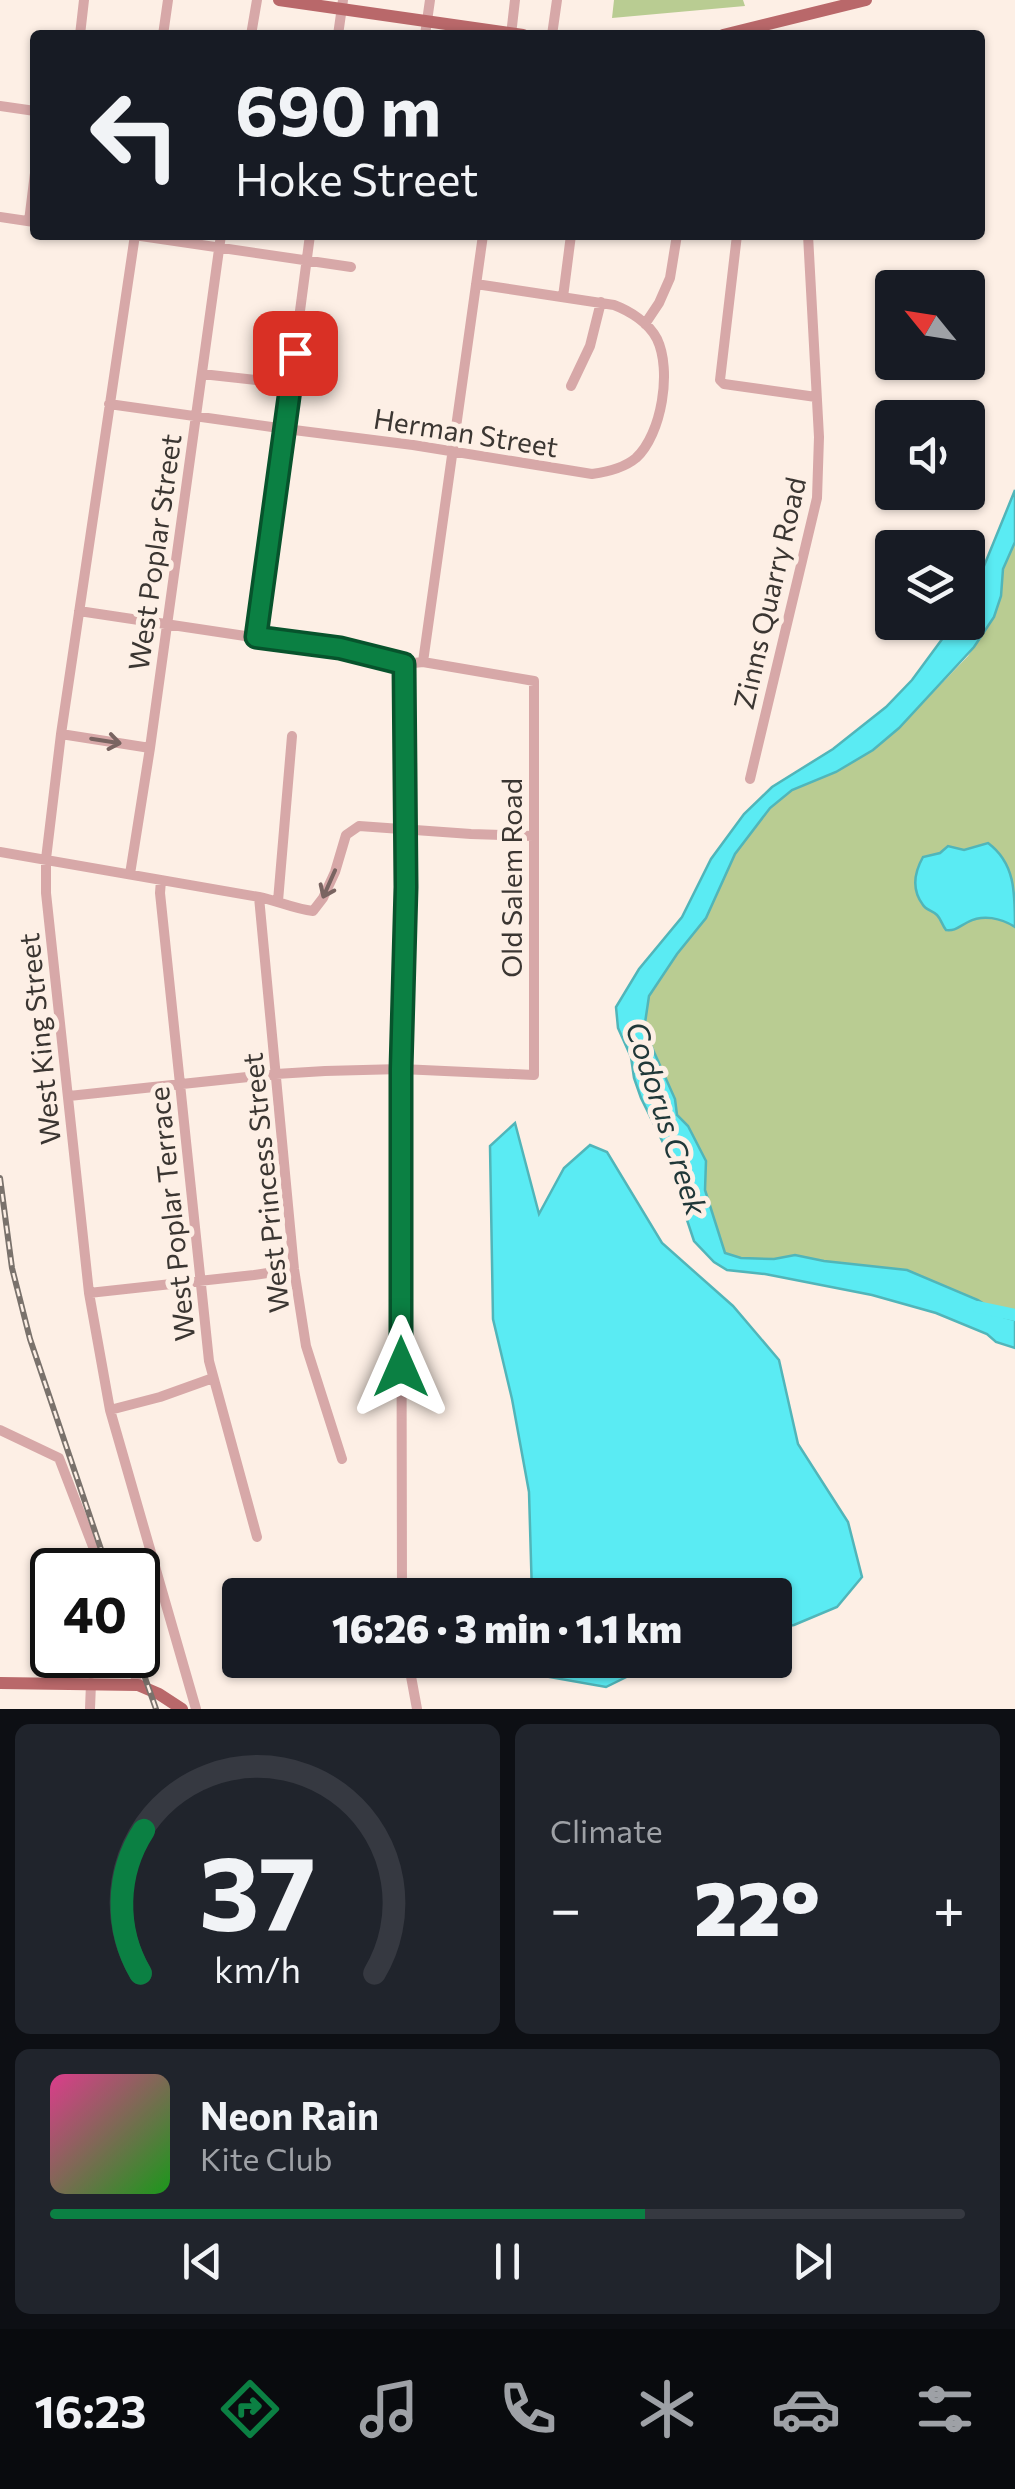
<!DOCTYPE html>
<html lang="en">
<head>
<meta charset="utf-8">
<style>
  body { margin:0; font-family:Commissioner,sans-serif; background:#20242c; color:#f1f3f6; height:100vh; display:flex; flex-direction:column; font-size:38px; white-space:nowrap }
  * { box-sizing:border-box; margin:0 }
  p { font-size:32px; color:#9ea1a6 }
  .icon { flex:none; width:55px; height:55px; fill:none; stroke:currentColor; stroke-width:2; stroke-linecap:round; stroke-linejoin:round }
  .map { position:relative; height:1709px; overflow:hidden }
  .drawer { display:flex; flex-direction:column; gap:15px; padding:15px; background:#0d0f14; flex:1 }
  .drawer>* { flex:none }
  .top-card { position:absolute; left:30px; top:30px; width:955px; height:210px; border-radius:10px; box-shadow:0 2px 8px #0004; background:#171b24; color:#f1f3f6; overflow:hidden }
  .needle { width:65px; rotate:300deg }
  .fabs { position:absolute; left:875px; top:270px; display:grid; gap:20px }
  .fabs a { display:grid; place-items:center; width:110px; height:110px; border-radius:10px; background:#171b24; box-shadow:0 2px 8px #0004; font-size:50px }
  .speed { position:absolute; left:30px; top:1548px; display:flex; gap:20px; font-size:50px; font-weight:700; text-align:center }
  .speed>* { display:grid; place-content:center; width:130px; height:130px; border-radius:50%; background:#171b24; box-shadow:0 2px 8px #0004; line-height:1 }
  .speed .limit { border:5px solid #111; border-radius:15px; background:#fff; color:#111 }
  .pin { position:absolute; display:grid; place-items:center; width:85px; height:85px; color:#fff; margin:-42px; border-radius:20px; box-shadow:0 5px 15px #0006 }
  .me { position:absolute; width:110px; margin:-55px; rotate:0deg; stroke-linejoin:round; filter:drop-shadow(0 0 8px #0008) }
  .turn { display:flex; align-items:center; gap:35px; height:210px; padding:0 40px; font-size:45px }
  .turn .icon { width:130px; height:130px; stroke-width:2.5 }
  .turn b { display:block; font-size:70px; line-height:85px }
  .big { font-size:75px; font-weight:800; line-height:1.1 }
  .drawer .tile { flex:1; display:flex; flex-direction:column; justify-content:center; gap:15px; min-width:0; padding:0 35px; border-radius:15px; background:#20242c }
  .drawer .dial { align-items:center; gap:0 }
  .dial svg { height:260px; overflow:visible; fill:none; stroke:#363941; stroke-width:7; stroke-linecap:round; text-anchor:middle }
  .dial text { fill:#f1f3f6; stroke:none }
  .song { display:flex; align-items:center; gap:30px }
  .cover { width:120px; height:120px; border-radius:15px; background:linear-gradient(135deg,hsl(330 70% 55%),hsl(120 70% 35%)) }
  .played { height:10px; border-radius:5px; background:linear-gradient(90deg,#0b8043 65%,#363941 65%) }
  .keys { display:flex; justify-content:space-around; direction:ltr }
  .heat { display:flex; justify-content:space-between; align-items:center; font-size:55px; direction:ltr }
  .drawer .tiles { flex:1; display:grid; gap:15px; grid-template-columns:1fr 1fr }
  .tile:last-child { grid-column:span 2 }
  .trip { position:absolute; left:222px; top:1578px; width:570px; height:100px; border-radius:10px; background:#171b24; box-shadow:0 2px 8px #0004; font-weight:800; line-height:100px; text-align:center }
  .tab-bar { display:flex; height:160px; justify-content:space-around; align-items:center; background:#090b0e; color:#9ea1a6 }
  .tab-bar .icon { width:70px; height:70px }
  .tab-bar .on { color:#0b8043 }
  .tab-bar b { font-size:45px; color:#f1f3f6 }
  .map>svg:first-child { display:block }
  .green { fill:#b9cc92 }
  .water { fill:#5aebf3; stroke:#51b5b9; stroke-width:2.5 }
  .lines { fill:none; stroke-linecap:round; stroke-linejoin:round }
  .river { stroke:#5aebf3; stroke-width:12 }
  .minor { stroke:#d7a8a8; stroke-width:10 }
  .major { stroke:#b9686a; stroke-width:12 }
  .rail-casing { stroke:#7a726c; stroke-width:6 }
  .rail { stroke:#fdefe5; stroke-width:2.5; stroke-dasharray:8; stroke-linecap:butt }
  .oneway { stroke:#796461 }
  .route-casing { stroke:#07532c; stroke-width:25 }
  .route { stroke:#0b8043; stroke-width:18 }
  .labels { text-anchor:middle; dominant-baseline:central; stroke-width:10; stroke-linejoin:round; paint-order:stroke }
  .street-label { font-size:28px; fill:#3b3632; stroke:#fdefe5 }
  .water-label { font-size:30px; font-style:italic; fill:#203839; stroke:#fdefe5 }
</style>
</head>
<body>
<div class="map">
<svg width="1015" height="1709" viewBox="0 0 1015 1709">
  <rect width="100%" height="100%" fill="#fdefe5"/>
  <path class="green" d="M614,0H743L745,6L612,18Z
    M1015,542V1320L1004,1317L978,1300L907,1270L824,1261L795,1255L774,1259L741,1258L725,1253L705,1190L706,1179L688,1126L677,1115L675,1099L645,1029L649,996L677,954L706,918L735,854L770,808L792,790L836,772L873,750L899,728L968,656L994,617L1001,596L1003,569Z"/>
  <path class="water" d="M1015,490V542L1003,569L1001,596L994,617L974,647L899,728L873,750L836,772L792,790L770,808L735,854L706,918L677,954L649,996L645,1023L646,1034L675,1099L677,1115L688,1126L706,1161L705,1190L725,1253L741,1258L774,1259L795,1255L824,1261L907,1270L978,1300L1004,1317L1015,1320V1348L996,1342L987,1334L936,1313L872,1295L765,1274L727,1270L714,1262L694,1241L687,1220L685,1187L641,1098L634,1078L631,1057L618,1028L616,1007L639,969L682,917L711,859L744,814L772,787L833,749L886,707L912,680L954,623L968,622V601L975,588Z
    M988,843C1015,863 1015,892 1015,927C1001,918 983,914 968,922C958,927 956,931 946,930C942,925 941,919 937,915C933,911 926,910 923,905C911,889 914,873 923,857L940,853L948,846L964,850Z
    M515,1123L539,1214L564,1168L590,1145L607,1152L662,1243L733,1306L779,1360L798,1444L848,1522L862,1577L837,1607L794,1625L775,1628V1595H532L529,1492L512,1399L493,1319L490,1146Z
    M542,1660H661L606,1687L549,1677Z"/>
  <g class="lines">
    <path class="river" d="M978,1307L1015,1315"/>
    <path class="minor" d="M80,35L84,0
      M163,35L168,0
      M251,35L257,0
      M338,35L343,0
      M425,35L430,0
      M511,35L515,0
      M552,35L557,0
      M0,106L35,111
      M0,217L34,222
      M29,221L35,173
      M134,235L351,267
      M135,235L61,734L46,859V893L89,1293L110,1410L196,1709
      M737,235L720,380L724,384L816,397
      M563,297L571,235
      M645,324L659,303L670,278L677,235
      M202,374L291,384
      M571,386L590,346L601,302
      M109,404L286,429L413,445L592,474C607,472 624,468 636,458C662,434 672,370 657,339C649,323 630,311 614,305L476,284
      M257,637L310,235
      M423,662L483,235
      M61,734L150,748
      M750,779L817,498L819,437L808,235
      M0,852L259,897C278,901 294,909 313,911L323,898L335,872L346,835L359,826L471,834L533,836
      M130,874L150,748L221,235
      M161,880L160,893L209,1361L257,1537
      M259,897L294,1269L306,1346L342,1459
      M278,901L292,736
      M69,1096L276,1074L325,1071L401,1069L534,1075V681L423,662L404,664L340,648L298,644L79,611
      M89,1293L254,1275L294,1269
      M110,1410L160,1397L213,1378
      M0,1430L59,1458L102,1570
      M402,1595L401,1069L406,887L404,664
      M129,1655L138,1685
      M408,1660L417,1709
      M90,1709L91,1683"/>
    <path class="major" d="M279,0L523,35
      M723,35L866,0
      M0,1683L138,1685L159,1694L182,1709"/>
    <g class="rail-casing">
      <path id="rail" d="M0,1178L12,1268L30,1339L108,1570
        M137,1655L156,1709"/>
    </g>
    <use href="#rail" class="rail"/>
  </g>
  <defs><path id="oneway-shaft" d="M-6 0H5M1.5-3L5.5 0L1.5 3" fill="none" stroke-width="1.6" stroke-linecap="round" stroke-linejoin="round" transform="scale(2.5)"/></defs>
  <g class="oneway">
    <use href="#oneway-shaft" transform="translate(106 741) rotate(9)"/>
    <use href="#oneway-shaft" transform="translate(329 884) rotate(114)"/>
  </g>
  <g class="lines">
    <g class="route-casing">
      <path id="route" d="M295,353L256,637L340,648L404,664L406,887L401,1069V1367"/>
    </g>
    <use href="#route" class="route"/>
  </g>
  <g class="labels">
    <g class="street-label">
      <text transform="translate(466 432) rotate(9)">Herman Street</text>
      <text transform="translate(154 552) rotate(-82)">West Poplar Street</text>
      <text transform="translate(769 593) rotate(-77)">Zinns Quarry Road</text>
      <text transform="translate(511 878) rotate(-90)">Old Salem Road</text>
      <text transform="translate(39 1039) rotate(-96)">West King Street</text>
      <text transform="translate(265 1183) rotate(-96)">West Princess Street</text>
      <text transform="translate(171 1214) rotate(-96)">West Poplar Terrace</text>
    </g>
    <g class="water-label">
      <text transform="translate(668 1118) rotate(72)">Codorus Creek</text>
    </g>
  </g>
</svg>
<div class="fabs">
<a><svg class="needle" viewBox="-14 -14 28 28"><path d="M0-13l5 13h-10z" fill="#e53935"/><path d="M0 13l5-13h-10z" fill="#9ea1a6"/></svg></a>
<a><svg class="icon" aria-label="sound" viewBox="0 0 24 24"><path d="M4 9h4l5-4v14l-5-4H4zM17 9q2 3 0 6"/></svg></a>
<a><svg class="icon" aria-label="layers" viewBox="0 0 24 24"><path d="M12 4l9 5-9 5-9-5zM3 14l9 5 9-5"/></svg></a>
</div>
<div class="speed"><div class="limit">40</div></div>
<div class="pin" style="left:295px;top:353px;background:#d93025"><svg class="icon" aria-label="arrive" viewBox="0 0 24 24"><path d="M6 21V4h12l-3 4 3 4H6"/></svg></div>
<svg class="me" style="left:401px;top:1367px" viewBox="-20 -20 40 40"><path d="M0-17L14 15 0 8-14 15z" fill="#0b8043" stroke="#fff" stroke-width="4"/></svg>
<div class="trip">16:26 · 3 min · 1.1 km</div>
<div class="top-card">
<div class="turn"><svg class="icon" aria-label="left" viewBox="0 0 24 24"><path d="M17 20v-9H6M10 6l-5 5 5 5"/></svg><div><b>690 m</b>Hoke Street</div></div>
</div>
</div>
<section class="drawer">
<div class="tiles">
<div class="tile dial"><svg viewBox="0 0 100 80">
<path d="M14 69A42 42 0 1 1 86 69"/>
<path d="M14 69A42 42 0 0 1 15 25" stroke="#0b8043"/>
<text x="50" y="56" font-size="32" font-weight="700">37</text>
<text x="50" y="72" font-size="11">km/h</text>
</svg></div>
<div class="tile"><p>Climate</p>
<div class="heat"><a>−</a><b class="big">22°</b><a>+</a></div>
</div>
<div class="tile">
<div class="song"><i class="cover"></i><div><b>Neon Rain</b><p>Kite Club</p></div></div>
<div class="played"></div>
<div class="keys"><svg class="icon" aria-label="previous" viewBox="0 0 24 24"><path d="M18 5L8 12l10 7zM5 5v14"/></svg><svg class="icon" aria-label="pause" viewBox="0 0 24 24"><path d="M8 5v14M16 5v14"/></svg><svg class="icon" aria-label="next" viewBox="0 0 24 24"><path d="M6 5l10 7-10 7zM19 5v14"/></svg></div>
</div>
</div>
</section>
<nav class="tab-bar">
<b>16:23</b>
<svg class="icon on" aria-label="directions" viewBox="0 0 24 24"><path d="M12 3l9 9-9 9-9-9zM9 14v-3h6M13 9l2 2-2 2"/></svg>
<svg class="icon" aria-label="music" viewBox="0 0 24 24"><path d="M9 18V5l10-2v13"/><circle cx="6" cy="18" r="3"/><circle cx="16" cy="16" r="3"/></svg>
<svg class="icon" aria-label="phone" viewBox="0 0 24 24"><path d="M5 4h4l2 5-3 2q2 4 5 5l2-3 5 2v4C11 20 4 13 5 4z"/></svg>
<svg class="icon" aria-label="climate" viewBox="0 0 24 24"><path d="M12 3v18M4 7l16 10M4 17L20 7"/></svg>
<svg class="icon" aria-label="car" viewBox="0 0 24 24"><path d="M5 17H2v-5l4-1 3-4h7l3 4 3 1v5h-3M9 17h6M6 11h13"/><circle cx="7" cy="17" r="2"/><circle cx="17" cy="17" r="2"/></svg>
<svg class="icon" aria-label="filters" viewBox="0 0 24 24"><path d="M4 7h16M4 17h16"/><circle cx="9" cy="7" r="2"/><circle cx="15" cy="17" r="2"/></svg>
</nav>
</body>
</html>
